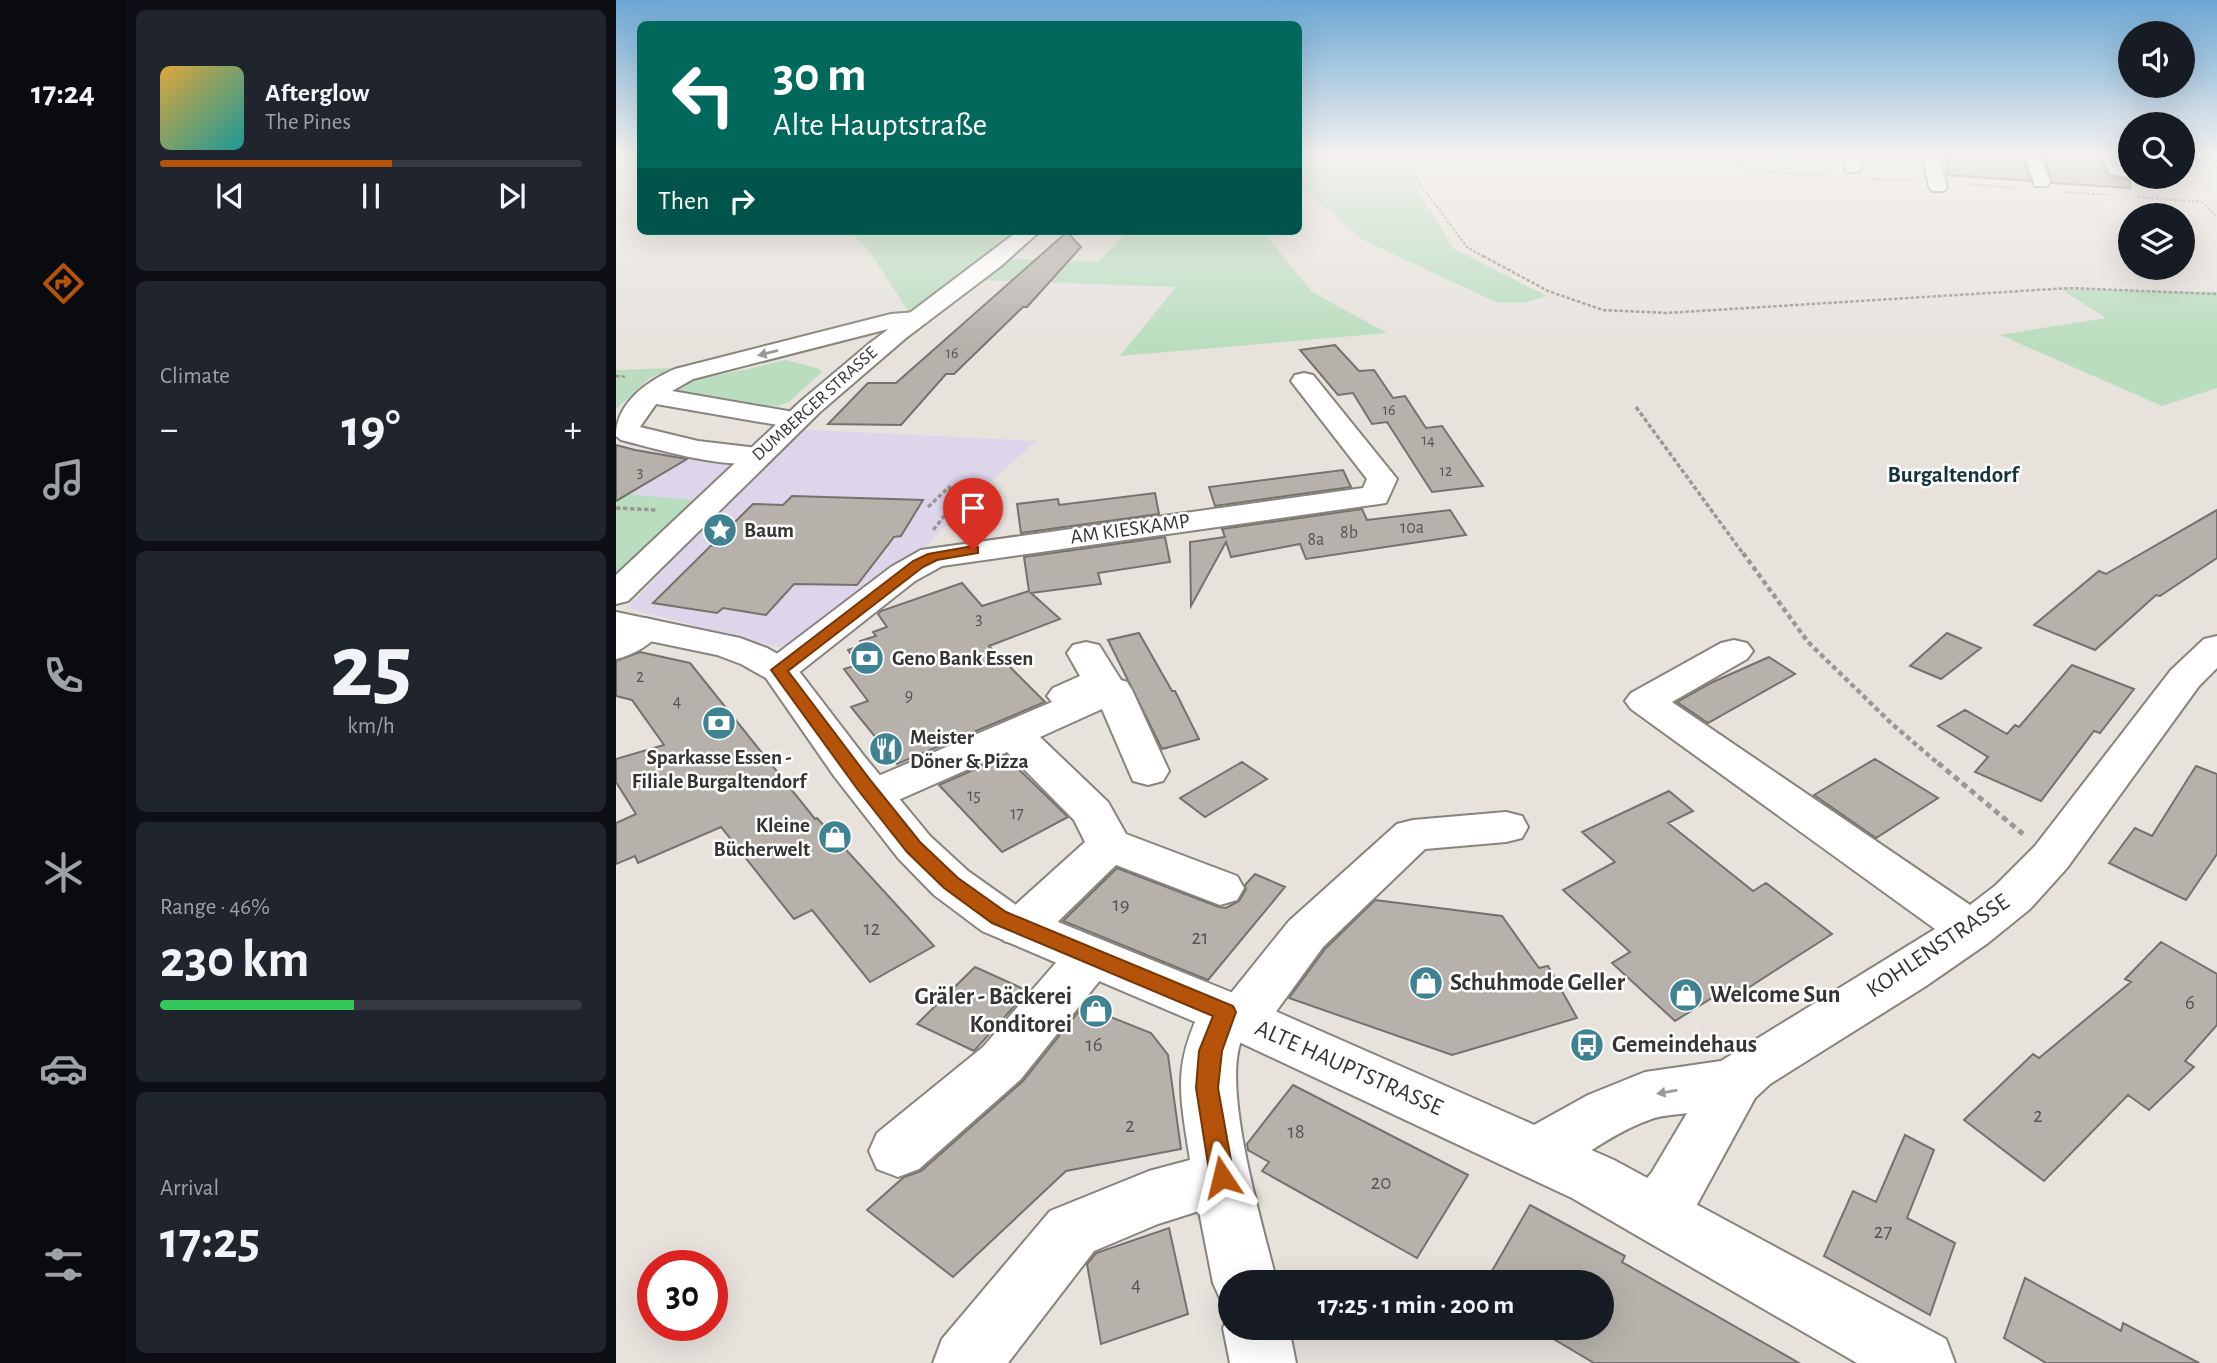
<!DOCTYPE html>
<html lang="en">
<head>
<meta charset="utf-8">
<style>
  body { margin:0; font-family:"Alegreya Sans",sans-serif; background:#20242c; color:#f1f3f6; height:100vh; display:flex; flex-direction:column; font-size:26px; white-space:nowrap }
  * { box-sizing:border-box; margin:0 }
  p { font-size:23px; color:#9ea1a6 }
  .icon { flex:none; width:38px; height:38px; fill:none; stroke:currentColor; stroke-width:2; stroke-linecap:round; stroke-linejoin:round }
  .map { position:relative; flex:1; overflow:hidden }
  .drawer { display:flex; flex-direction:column; gap:10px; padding:10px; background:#0d0f14; width:490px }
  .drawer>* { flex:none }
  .banner { position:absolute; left:21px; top:21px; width:665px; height:214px; border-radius:10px; box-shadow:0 7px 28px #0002; background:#00695c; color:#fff; overflow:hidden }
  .buttons { position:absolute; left:1502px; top:21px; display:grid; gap:14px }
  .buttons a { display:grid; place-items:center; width:77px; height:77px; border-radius:50%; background:#171b24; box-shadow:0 7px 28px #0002; font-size:35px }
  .speed { position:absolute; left:21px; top:1250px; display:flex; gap:14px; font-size:35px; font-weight:700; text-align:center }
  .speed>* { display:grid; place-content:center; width:91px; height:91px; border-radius:50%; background:#171b24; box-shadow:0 7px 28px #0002; line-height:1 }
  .speed .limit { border:10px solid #d22; background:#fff; color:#111 }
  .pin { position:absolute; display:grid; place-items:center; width:60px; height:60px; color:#fff; margin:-72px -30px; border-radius:50% 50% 50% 0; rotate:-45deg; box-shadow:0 0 7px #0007 }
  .pin .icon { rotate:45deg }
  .me { position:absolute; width:77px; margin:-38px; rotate:350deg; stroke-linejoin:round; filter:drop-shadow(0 0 5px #0008) }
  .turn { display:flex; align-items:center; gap:24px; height:147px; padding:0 21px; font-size:32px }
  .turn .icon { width:91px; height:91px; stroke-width:2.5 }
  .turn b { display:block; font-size:49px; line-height:60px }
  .then { display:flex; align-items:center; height:66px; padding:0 21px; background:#0003; gap:14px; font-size:26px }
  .big { font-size:52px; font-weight:600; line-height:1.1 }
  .drawer .tile { flex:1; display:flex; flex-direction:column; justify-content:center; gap:10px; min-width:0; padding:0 24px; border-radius:10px; background:#20242c }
  .drawer .dial { align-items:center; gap:0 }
  .dial b { font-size:91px; line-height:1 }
  .song { display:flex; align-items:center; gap:21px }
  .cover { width:84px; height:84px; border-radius:10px; background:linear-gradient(135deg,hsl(40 70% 55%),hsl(180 70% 35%)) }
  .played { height:7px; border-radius:4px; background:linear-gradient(90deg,#b45309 55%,#363941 55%) }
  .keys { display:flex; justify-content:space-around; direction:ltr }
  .heat { display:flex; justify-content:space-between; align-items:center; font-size:38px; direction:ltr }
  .charge { height:10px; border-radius:5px; background:linear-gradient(90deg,#34c759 46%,#363941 0) }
  .trip { position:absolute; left:602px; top:1270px; width:396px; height:70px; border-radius:35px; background:#171b24; box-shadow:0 7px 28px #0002; font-weight:600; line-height:70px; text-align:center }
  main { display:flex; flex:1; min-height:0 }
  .tab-bar { display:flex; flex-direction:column; width:126px; justify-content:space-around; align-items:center; background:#090b0e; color:#9ea1a6 }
  .tab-bar .icon { width:49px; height:49px }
  .tab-bar .active { color:#b45309 }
  .tab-bar b { font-size:32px; color:#f1f3f6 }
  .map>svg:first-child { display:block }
  .commercial { fill:#ddd5ea }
  .green { fill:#baddbf }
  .building { fill:#b6b1ab; stroke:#76716c; stroke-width:2 }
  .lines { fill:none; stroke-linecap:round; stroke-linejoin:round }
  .minor-casing { stroke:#87837d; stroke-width:4 }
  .major-casing { stroke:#87837d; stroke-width:4 }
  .path-far4 { stroke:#9b9893; stroke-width:2; stroke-dasharray:2.5 2; stroke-linecap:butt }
  .path-far3 { stroke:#9b9893; stroke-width:2.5; stroke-dasharray:3.5 2; stroke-linecap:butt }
  .path-far2 { stroke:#9b9893; stroke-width:3.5; stroke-dasharray:4.5 2.5; stroke-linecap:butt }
  .path-far1 { stroke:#9b9893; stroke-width:4.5; stroke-dasharray:5 3.5; stroke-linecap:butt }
  .path { stroke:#9b9893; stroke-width:5; stroke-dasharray:6 4.5; stroke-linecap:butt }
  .minor { fill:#fff; fill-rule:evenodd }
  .major { fill:#fff; fill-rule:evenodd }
  .oneway { fill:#9a9a98 }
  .route { fill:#b45309; stroke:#753606; stroke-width:2 }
  .labels { text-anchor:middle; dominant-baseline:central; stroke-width:5; stroke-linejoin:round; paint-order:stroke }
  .far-number-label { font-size:16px; fill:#565350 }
  .far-street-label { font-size:18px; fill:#363432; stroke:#fff }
  .number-label { font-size:18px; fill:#565350 }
  .street-label { font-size:21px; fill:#363432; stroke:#fff }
  .poi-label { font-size:21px; font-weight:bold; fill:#363432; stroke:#fff; text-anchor:start }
  .near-number-label { font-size:21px; fill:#565350 }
  .far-district-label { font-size:23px; font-weight:bold; fill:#14343c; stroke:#fff }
  .near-street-label { font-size:24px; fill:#363432; stroke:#fff }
  .near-poi-label { font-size:24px; font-weight:bold; fill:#363432; stroke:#fff; text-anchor:start }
</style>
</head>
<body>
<main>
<nav class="tab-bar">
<b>17:24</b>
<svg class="icon active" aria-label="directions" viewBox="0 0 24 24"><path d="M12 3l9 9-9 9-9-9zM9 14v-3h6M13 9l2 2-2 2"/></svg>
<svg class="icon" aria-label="music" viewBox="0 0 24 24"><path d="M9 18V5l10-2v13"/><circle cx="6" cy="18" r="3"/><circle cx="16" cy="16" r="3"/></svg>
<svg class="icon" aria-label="phone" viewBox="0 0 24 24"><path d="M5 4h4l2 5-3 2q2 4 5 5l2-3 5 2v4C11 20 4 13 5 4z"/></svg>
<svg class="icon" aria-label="climate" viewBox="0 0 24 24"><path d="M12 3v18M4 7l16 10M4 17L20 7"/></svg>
<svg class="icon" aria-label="car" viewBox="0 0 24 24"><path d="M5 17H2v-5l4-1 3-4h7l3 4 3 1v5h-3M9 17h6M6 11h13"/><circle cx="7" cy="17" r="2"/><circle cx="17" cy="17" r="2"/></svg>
<svg class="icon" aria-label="filters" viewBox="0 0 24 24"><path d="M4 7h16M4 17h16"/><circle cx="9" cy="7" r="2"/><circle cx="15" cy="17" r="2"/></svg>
</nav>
<section class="drawer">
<div class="tile">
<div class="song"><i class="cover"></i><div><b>Afterglow</b><p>The Pines</p></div></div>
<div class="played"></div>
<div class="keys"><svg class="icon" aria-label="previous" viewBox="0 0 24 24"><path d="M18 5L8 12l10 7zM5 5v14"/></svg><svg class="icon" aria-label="pause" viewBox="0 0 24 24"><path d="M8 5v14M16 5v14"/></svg><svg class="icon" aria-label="next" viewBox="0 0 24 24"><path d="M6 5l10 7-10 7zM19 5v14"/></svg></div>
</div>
<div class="tile"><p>Climate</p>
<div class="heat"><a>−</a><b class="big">19°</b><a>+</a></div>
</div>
<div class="tile dial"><b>25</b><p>km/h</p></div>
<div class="tile"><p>Range · 46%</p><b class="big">230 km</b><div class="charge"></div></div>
<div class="tile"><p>Arrival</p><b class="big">17:25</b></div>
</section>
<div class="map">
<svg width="1601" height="1363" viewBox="0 0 1601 1363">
  <rect width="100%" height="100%" fill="#e7e2dc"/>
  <path class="commercial" d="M176,429L420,441L347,507L286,573L177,651L11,608L61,556L129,472Z
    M29,450L75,457L125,466L90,501L0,493L18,455Z"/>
  <path class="green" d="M682,153H1138L1137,169L956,161L783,159L838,249L931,296L908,303L880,302L747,240L683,185Z
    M233,231H401L371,257L300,309L292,311L254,252Z
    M512,231H646L696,292L771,333L504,356L560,287L361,280L397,259L482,262Z
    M1445,289L1601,292V388L1546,406L1384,335L1490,318Z
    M169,360L204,369L206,372L173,402L161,406L122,402L114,406L65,396L61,390C83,367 89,378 113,373C132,369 150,365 169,360Z
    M59,368L34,378L0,409V370Z
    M0,493L90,501L0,589Z"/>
  <path class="building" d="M1332,153H1406L1415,181L1331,175Z
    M1427,153H1481L1492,175L1514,181V188L1436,183Z
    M451,232L465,247L411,307H407L338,374H330L285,425L212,424L252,383H280Z
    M719,345L743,371L758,370L777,398L789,396L810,428L826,426L867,486L816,492L771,422L756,424L737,393L722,395L684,350Z
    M0,445L19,450L71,459L0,501Z
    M727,470L735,487L599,506L593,487Z
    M539,493L543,514L405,533L401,504L442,499L443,505Z
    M176,496L307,500L285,536L278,537L241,585L178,584L150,615L107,608L101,613L37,603L137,504L167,505Z
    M746,509L751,520L834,510L850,535L690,559L684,544L615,557L610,542L575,606L574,542L609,537L606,529Z
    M1601,510V558L1544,596L1540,595L1479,650L1418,625L1483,571L1490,574Z
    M549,537L554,562L482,573L485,584L415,593L444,619L373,646L429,702L281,764L235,707L252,701L228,669L242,665L232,650L246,645L244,641L260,636L257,632L271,627L262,614L265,611L346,583L366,606L413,591L408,557Z
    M523,633L556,691H559L583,739L546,749L492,640Z
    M1331,633L1365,648L1325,679L1294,666Z
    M24,652L74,663L199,819L201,818L318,946L254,982L196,910L178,919L105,827L22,863L19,856L0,864V823L20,814L0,782V759L48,745L16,700L0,696V661Z
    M1153,657L1179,674L1092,723L1061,702L1097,682Z
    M1456,665L1518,689L1484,733L1478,731L1425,801L1359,772L1372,757L1322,726L1349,710L1391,734L1399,725L1403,727Z
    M389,756L452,817L386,852L323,785Z
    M1259,759L1322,798L1260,838L1198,795Z
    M626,762L651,779L589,817L564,798Z
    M1580,766L1601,774V854L1570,900L1493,863L1519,828L1536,836Z
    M1053,791L1077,811L1052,823L1137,891L1150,883L1216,934L1121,995L1112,988L1059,1021L996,963L1014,952L947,890L999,862L966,832Z
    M501,868L603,907L610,908L623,901L630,889L629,885L639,874L669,887L592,980L447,921Z
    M759,900L886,916L923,968L932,966L961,1018L836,1055L673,998L709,949Z
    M1545,942L1601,974V1025L1569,1061L1578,1067L1533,1110L1512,1095L1428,1181L1348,1120L1417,1054L1423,1058L1515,982L1509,979Z
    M359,967L412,991L358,1051L301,1024Z
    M467,1006L535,1033L552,1055L565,1149L450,1171L337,1277L251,1210L288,1177L305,1171L407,1081Z
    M677,1085L852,1175L801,1258L646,1171L653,1162L632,1150L631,1144Z
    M1289,1135L1318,1150L1291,1218L1339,1243L1314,1315L1208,1256L1237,1191L1260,1202Z
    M914,1205L1009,1256L1006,1262L1183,1363H978L919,1328H985V1283H869Z
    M553,1228L572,1314L485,1344L471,1264L480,1253Z
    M1409,1278L1505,1331L1507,1323L1583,1363H1430L1388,1338Z"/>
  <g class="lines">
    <g class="minor-casing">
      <path id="minor" d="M1228,153H1244L1245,168L1242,172H1230Z
        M1306,153H1322L1331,187L1328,191H1316L1313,187Z
        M1408,153H1424L1434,182L1431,186H1419Z
        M1484,153H1500L1507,166L1514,168V177H1520L1514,178L1494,174Z
        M1566,153H1601V160L1568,158Z
        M300,312L308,314L312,319L308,324L276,328L77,379L56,391L189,414L193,420L189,426L179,428L40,404L24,427L82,441L151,449L156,455L151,461C112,471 45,450 5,440L0,436C0,403 31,381 59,369L275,314Z
        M688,373L697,375L781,479L770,503L326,566L299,581L176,678L163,681L150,678L144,670L150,662L275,567L305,550L747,488L751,479L675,381L679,375Z
        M29,618L42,621L47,629C37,644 17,655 0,659V632L16,621Z
        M1601,636V668L1583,686L1451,868L1414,909L1372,943L1310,986L1154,1084L1139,1098L1078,1210L1061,1233L1040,1241L1019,1233L1010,1213L1019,1193L1036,1172L1071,1113C1059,1115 1045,1115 1033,1120C993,1134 961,1164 921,1179L900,1171L892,1153L900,1135L972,1095L1029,1072L1105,1061L1319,929L1015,709L1009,701L1015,693L1105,643L1118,640L1131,643L1137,651L1131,659L1056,702L1354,905L1380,885L1419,846L1555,670L1588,639Z
        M470,642L483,645L505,680L511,682L516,690L553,771L547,781L532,785L517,781L486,709L424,737L492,802L510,834L621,876L628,888L621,900L604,905L500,865L422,941L405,946L388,941L381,928L388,915L469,842L458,820L391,752L271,805L256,809L241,805L234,795L241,785L436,702L431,696L437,688L464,676L451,653L457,645Z
        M890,812L906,816L912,827L906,838L890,842L809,849L707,947L643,1035L625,1041C606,1092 647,1226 661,1283H614V1308L607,1305L597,1283L583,1211L542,1224L478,1251L392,1363H317L326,1339L434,1211L533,1171L574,1160C563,1089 556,1063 591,997L609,991L615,993L673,921L781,824L797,820Z
        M475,937L493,943L500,956L493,969L405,1079L303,1169L282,1177L261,1169L253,1151L261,1133L367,1047L457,943Z
        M614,1311V1328H673L680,1363H614L607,1328Z"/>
    </g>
    <g class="major-casing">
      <path id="major" d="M402,231H424L385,266L290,338L204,412L12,601L0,604V575L185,401L254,343Z
        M0,612L124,638L151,648L176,662L248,756L314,836L352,871L400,905L627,997L998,1160L1330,1339L1339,1363H1241L956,1198L591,1027L366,931L318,895L282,858L218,776L150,678L125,664L101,655L0,634Z"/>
    </g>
    <path class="path-far4" d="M787,153L804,184L851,247L870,258
      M1127,153L1124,166L1130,170L1213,176
      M1257,179L1294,181
      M1351,184L1402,188
      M1449,192L1493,195
      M1522,197L1586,202L1601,217"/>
    <path class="path-far3" d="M867,256L932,291L987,310L1050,313L1454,288L1601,294
      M0,376L11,377"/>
    <path class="path-far2" d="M1020,407L1128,555
      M312,507L333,487L340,502L317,530
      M0,508L41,510"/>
    <path class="path-far1" d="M1127,553L1192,642L1276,724L1324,765"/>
    <path class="path" d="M1322,763L1407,834"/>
    <use href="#minor" class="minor"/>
    <use href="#major" class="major"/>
  </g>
  <defs><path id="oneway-solid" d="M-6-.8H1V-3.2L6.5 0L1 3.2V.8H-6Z" transform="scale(1.75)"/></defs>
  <g class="oneway">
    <use href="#oneway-solid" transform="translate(152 353) rotate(166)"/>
    <use href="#oneway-solid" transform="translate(1051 1092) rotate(170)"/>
  </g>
  <linearGradient id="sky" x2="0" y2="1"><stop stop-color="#6ba7d4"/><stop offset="0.45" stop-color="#f4f2ef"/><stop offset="1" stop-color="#f4f2ef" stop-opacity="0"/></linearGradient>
  <rect width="1601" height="343" fill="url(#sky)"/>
  <path class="route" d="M357,546L362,547V553L321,560L307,567L172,671L255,781L304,842L342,878L390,912L617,1006L620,1012L606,1051L602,1088L618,1177L615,1185L606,1188L597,1185L594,1177L580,1088L583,1051L597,1016L376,923L328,888L291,852L242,790L155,670L297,561L312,554Z"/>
  <defs>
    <g id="sight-disc" transform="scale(1.75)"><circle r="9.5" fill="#3f8392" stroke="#fff"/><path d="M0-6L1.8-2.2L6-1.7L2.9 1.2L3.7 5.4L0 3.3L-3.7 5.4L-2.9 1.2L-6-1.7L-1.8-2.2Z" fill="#fff"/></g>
    <g id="bank-disc" transform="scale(1.75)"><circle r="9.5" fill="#3f8392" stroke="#fff"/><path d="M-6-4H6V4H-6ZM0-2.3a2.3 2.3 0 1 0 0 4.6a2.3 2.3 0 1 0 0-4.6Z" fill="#fff"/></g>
    <g id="restaurant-disc" transform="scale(1.75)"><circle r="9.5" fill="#3f8392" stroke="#fff"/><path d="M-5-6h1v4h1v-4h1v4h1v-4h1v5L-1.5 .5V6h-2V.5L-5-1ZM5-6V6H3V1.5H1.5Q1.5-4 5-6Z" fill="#fff"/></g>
    <g id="shop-disc" transform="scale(1.75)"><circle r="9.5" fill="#3f8392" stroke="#fff"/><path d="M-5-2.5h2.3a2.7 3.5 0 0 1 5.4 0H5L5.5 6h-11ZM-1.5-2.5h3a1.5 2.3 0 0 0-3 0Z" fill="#fff"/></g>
    <g id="bus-disc" transform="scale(1.75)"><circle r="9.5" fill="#3f8392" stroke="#fff"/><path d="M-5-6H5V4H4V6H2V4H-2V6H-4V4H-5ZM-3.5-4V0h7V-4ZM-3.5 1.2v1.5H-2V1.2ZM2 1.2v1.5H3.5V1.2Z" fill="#fff"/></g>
  </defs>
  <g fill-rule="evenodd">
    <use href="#sight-disc" x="104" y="530"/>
    <use href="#bank-disc" x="251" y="658"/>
    <use href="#bank-disc" x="103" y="723"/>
    <use href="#restaurant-disc" x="270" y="749"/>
    <use href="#shop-disc" x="219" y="837"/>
    <use href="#shop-disc" x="810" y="983"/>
    <use href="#shop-disc" x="1070" y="995"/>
    <use href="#shop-disc" x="480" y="1011"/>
    <use href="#bus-disc" x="971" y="1045"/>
  </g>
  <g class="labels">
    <g class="far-number-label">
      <text x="336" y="353">16</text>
      <text x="773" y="410">16</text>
      <text x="812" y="440">14</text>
      <text x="830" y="471">12</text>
      <text x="24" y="472">3</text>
    </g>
    <g class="far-street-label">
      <text transform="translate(199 404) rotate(-42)">DUMBERGER STRASSE</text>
    </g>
    <g class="number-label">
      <text x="796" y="528">10a</text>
      <text x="733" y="533">8b</text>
      <text x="700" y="540">8a</text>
      <text x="363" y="619">3</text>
      <text x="24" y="677">2</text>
      <text x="293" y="696">9</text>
      <text x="61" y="702">4</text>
      <text x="358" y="796">15</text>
      <text x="401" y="814">17</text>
    </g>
    <g class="street-label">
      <text transform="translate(514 529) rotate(-8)">AM KIESKAMP</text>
    </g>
    <g class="poi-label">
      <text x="128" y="530">Baum</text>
      <text x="276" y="658">Geno Bank Essen</text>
      <text x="294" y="737">Meister<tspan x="294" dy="24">Döner &amp; Pizza</tspan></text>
      <text x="103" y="757" text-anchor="middle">Sparkasse Essen -<tspan x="103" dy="24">Filiale Burgaltendorf</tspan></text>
      <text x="194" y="825" text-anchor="end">Kleine<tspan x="194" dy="24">Bücherwelt</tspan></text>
    </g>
    <g class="near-number-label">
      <text x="505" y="904">19</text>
      <text x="256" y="928">12</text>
      <text x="584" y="937">21</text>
      <text x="1574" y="1002">6</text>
      <text x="478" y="1044">16</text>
      <text x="1422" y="1115">2</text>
      <text x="514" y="1125">2</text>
      <text x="680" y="1131">18</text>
      <text x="765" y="1182">20</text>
      <text x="1267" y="1231">27</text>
      <text x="520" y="1284">4</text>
    </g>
    <g class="far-district-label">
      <text x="1337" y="475">Burgaltendorf</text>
    </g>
    <g class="near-street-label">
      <text transform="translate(1322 946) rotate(-34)">KOHLENSTRASSE</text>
      <text transform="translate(733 1068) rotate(24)">ALTE HAUPTSTRASSE</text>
    </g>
    <g class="near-poi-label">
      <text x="834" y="983">Schuhmode Geller</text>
      <text x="1094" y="995">Welcome Sun</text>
      <text x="456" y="997" text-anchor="end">Gräler - Bäckerei<tspan x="456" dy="28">Konditorei</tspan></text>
      <text x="996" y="1045">Gemeindehaus</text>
    </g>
  </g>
</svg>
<div class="buttons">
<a><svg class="icon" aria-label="sound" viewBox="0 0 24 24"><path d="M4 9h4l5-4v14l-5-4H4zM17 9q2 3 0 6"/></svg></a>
<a><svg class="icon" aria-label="search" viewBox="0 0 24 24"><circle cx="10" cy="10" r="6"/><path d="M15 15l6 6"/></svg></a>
<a><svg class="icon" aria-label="layers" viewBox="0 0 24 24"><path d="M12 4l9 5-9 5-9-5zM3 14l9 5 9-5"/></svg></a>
</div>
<div class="speed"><div class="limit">30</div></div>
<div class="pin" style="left:357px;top:550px;background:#d93025"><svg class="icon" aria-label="arrive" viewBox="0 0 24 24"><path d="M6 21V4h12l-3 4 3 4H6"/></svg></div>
<svg class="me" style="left:606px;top:1177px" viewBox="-20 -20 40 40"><path d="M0-17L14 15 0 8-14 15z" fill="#b45309" stroke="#fff" stroke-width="4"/></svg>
<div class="trip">17:25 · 1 min · 200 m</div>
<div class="banner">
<div class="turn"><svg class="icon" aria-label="left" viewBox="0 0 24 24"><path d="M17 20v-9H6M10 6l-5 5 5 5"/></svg><div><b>30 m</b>Alte Hauptstraße</div></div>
<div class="then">Then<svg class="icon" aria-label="right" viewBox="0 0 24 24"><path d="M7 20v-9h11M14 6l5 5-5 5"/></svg></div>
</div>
</div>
</main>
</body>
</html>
